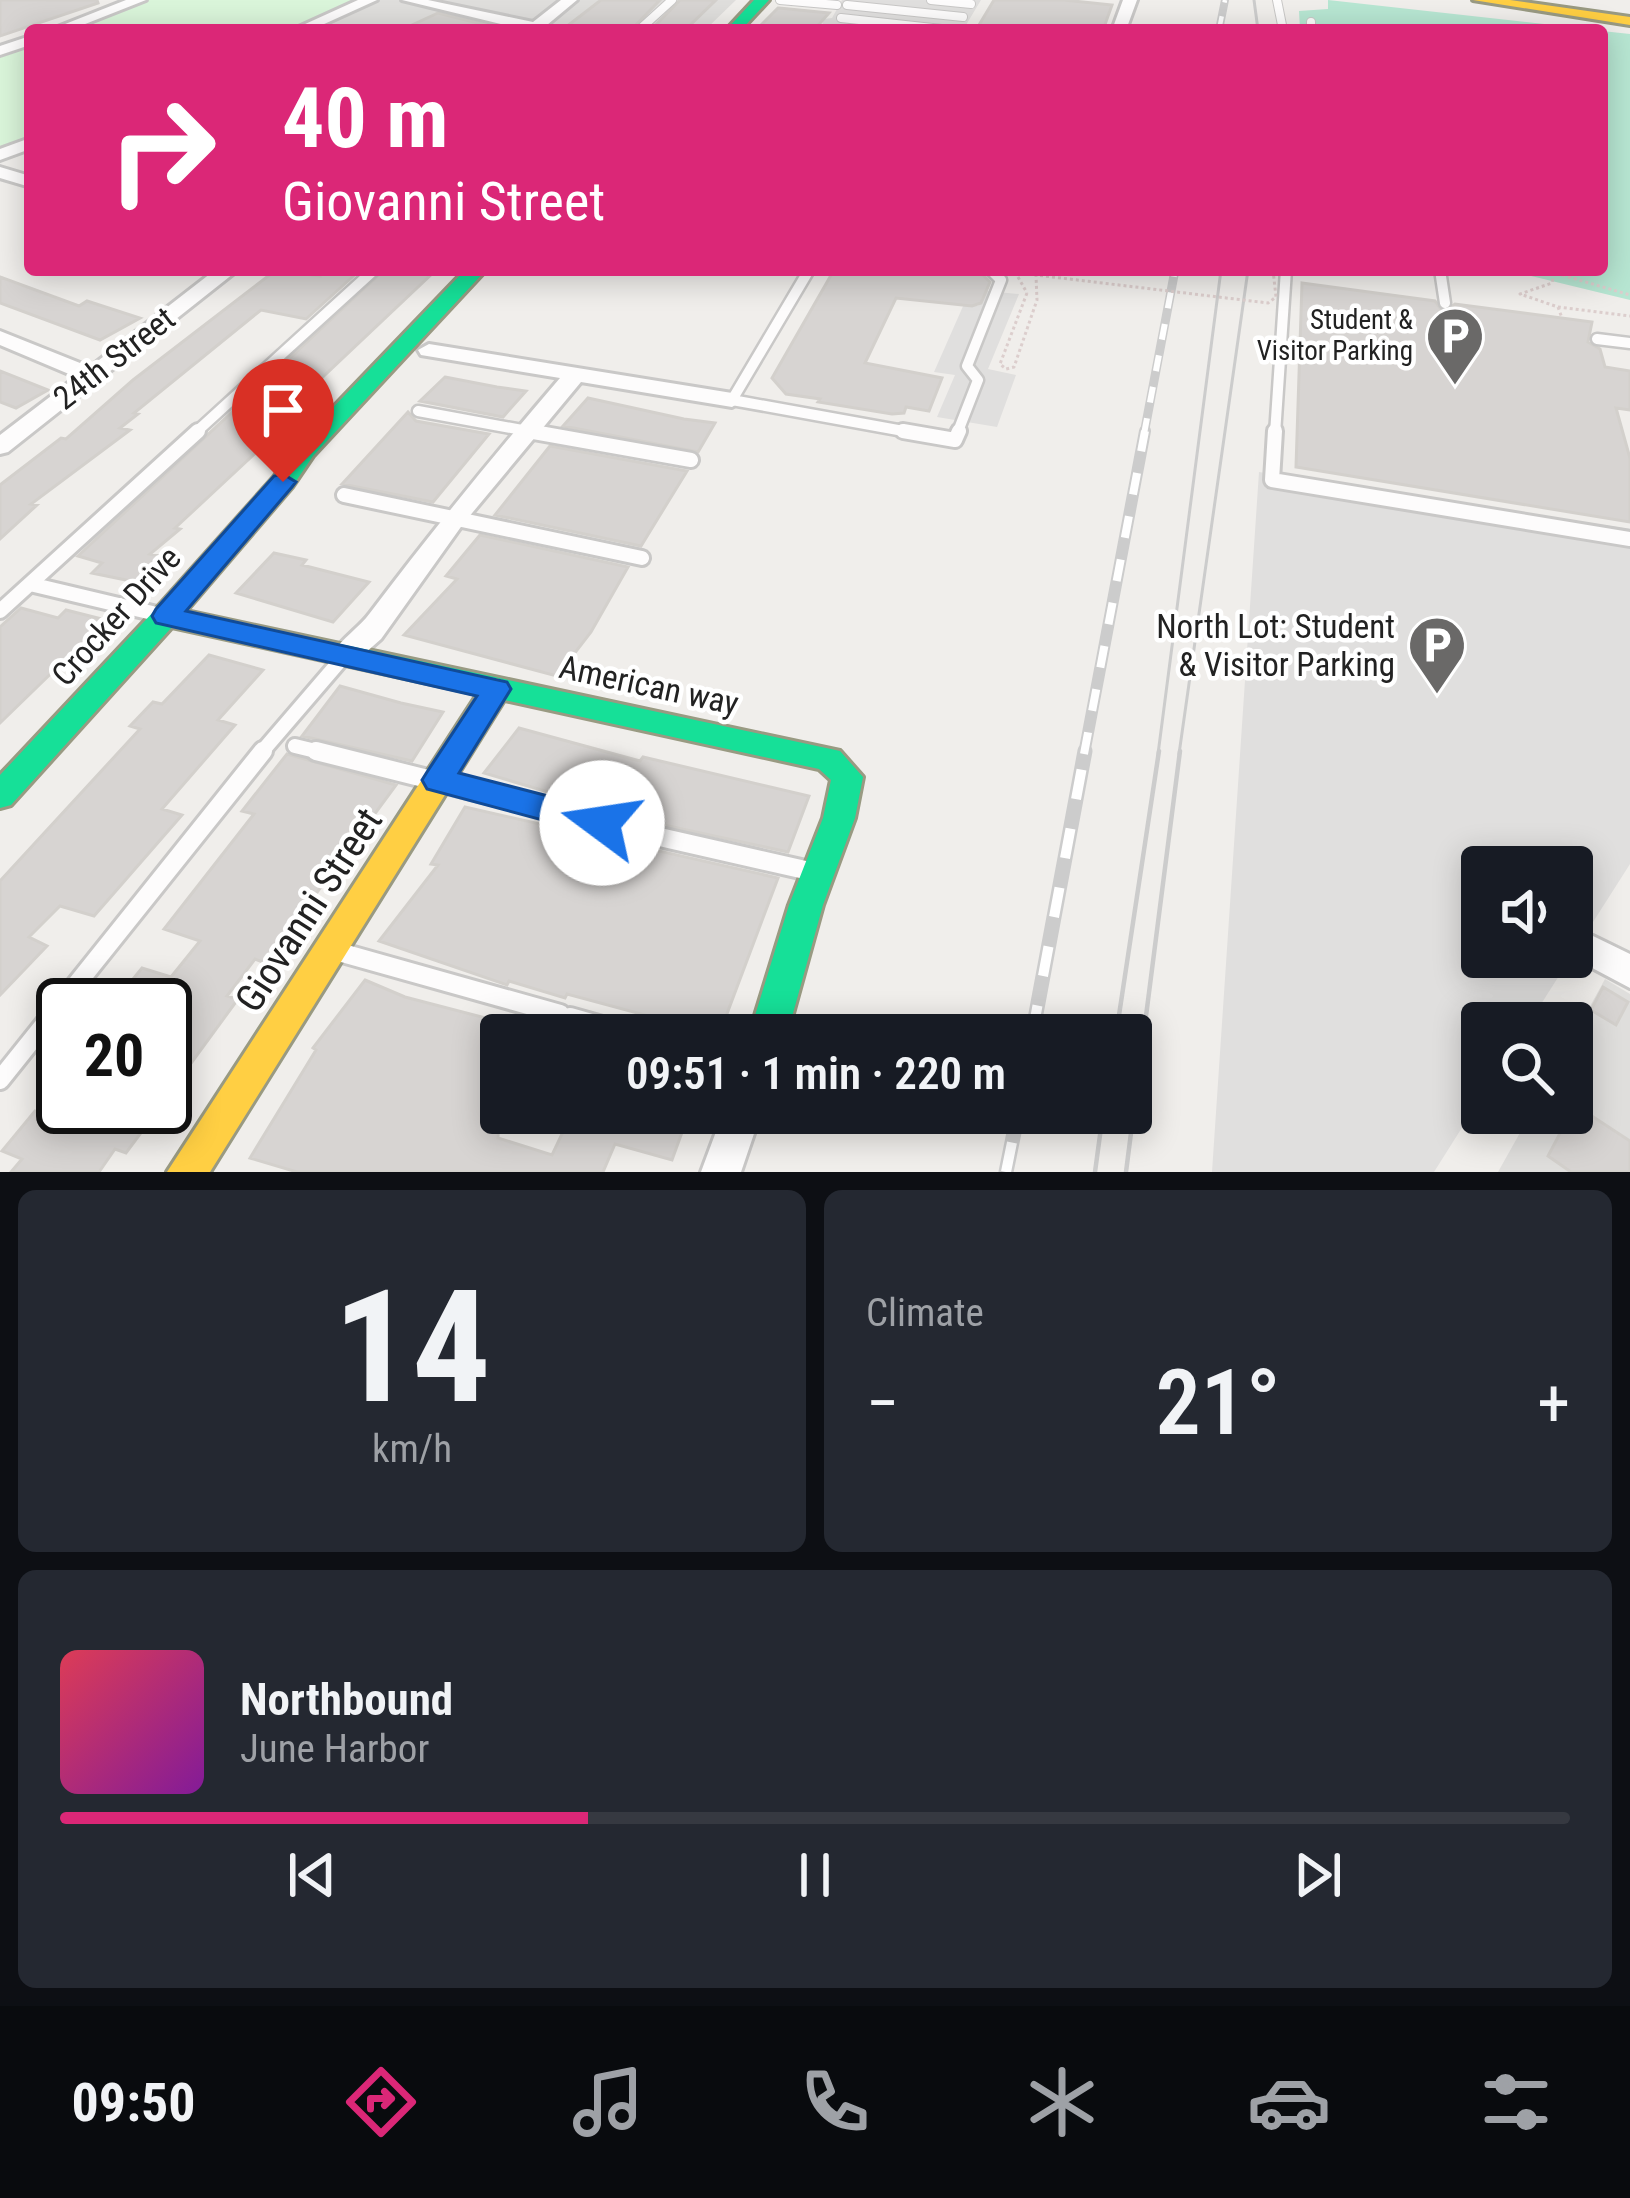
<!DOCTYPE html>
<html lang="en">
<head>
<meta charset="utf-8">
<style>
  body { margin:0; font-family:"Roboto Condensed",sans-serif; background:#242831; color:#f1f3f6; height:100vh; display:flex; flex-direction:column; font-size:45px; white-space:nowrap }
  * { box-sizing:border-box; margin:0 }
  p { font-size:39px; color:#9ea1a6 }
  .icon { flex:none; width:66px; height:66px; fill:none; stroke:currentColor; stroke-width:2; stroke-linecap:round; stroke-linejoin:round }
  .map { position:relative; height:1172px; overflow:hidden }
  .panel { display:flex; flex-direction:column; gap:18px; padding:18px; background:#0d0f14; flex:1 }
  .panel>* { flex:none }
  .guide { position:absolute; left:24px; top:24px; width:1584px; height:252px; border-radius:12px; box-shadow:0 6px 30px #0003; background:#db2777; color:#fff; overflow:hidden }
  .buttons { position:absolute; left:1461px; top:846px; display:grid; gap:24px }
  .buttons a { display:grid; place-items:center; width:132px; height:132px; border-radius:12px; background:#171b24; box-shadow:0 6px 30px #0003; font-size:60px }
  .speed { position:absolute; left:36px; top:978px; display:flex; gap:24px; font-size:60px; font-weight:700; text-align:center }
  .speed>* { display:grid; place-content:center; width:156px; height:156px; border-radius:50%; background:#171b24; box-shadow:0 6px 30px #0003; line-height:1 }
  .speed .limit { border:6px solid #111; border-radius:18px; background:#fff; color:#111 }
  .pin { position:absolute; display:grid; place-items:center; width:102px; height:102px; color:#fff; margin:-123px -51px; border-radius:50% 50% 50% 0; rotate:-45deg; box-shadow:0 0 12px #0007 }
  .pin .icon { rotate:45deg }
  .me { position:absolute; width:132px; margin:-66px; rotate:284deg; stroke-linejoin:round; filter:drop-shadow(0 0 9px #0008) }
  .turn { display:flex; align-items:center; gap:42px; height:252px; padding:0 60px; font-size:54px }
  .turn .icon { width:156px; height:156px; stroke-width:2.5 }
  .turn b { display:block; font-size:84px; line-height:102px }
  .big { font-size:90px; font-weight:600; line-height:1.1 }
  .panel .card { flex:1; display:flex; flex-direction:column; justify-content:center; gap:18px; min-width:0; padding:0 42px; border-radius:18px; background:#242831 }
  .panel .dial { align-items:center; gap:0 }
  .dial b { font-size:156px; line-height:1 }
  .song { display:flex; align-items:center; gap:36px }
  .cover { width:144px; height:144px; border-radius:18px; background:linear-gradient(135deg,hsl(350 70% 55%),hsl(290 70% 35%)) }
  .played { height:12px; border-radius:6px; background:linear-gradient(90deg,#db2777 35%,#363941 35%) }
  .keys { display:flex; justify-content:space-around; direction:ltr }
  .heat { display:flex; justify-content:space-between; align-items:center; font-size:66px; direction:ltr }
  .panel .tiles { flex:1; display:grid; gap:18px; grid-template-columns:1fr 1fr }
  .card:last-child { grid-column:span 2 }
  .trip { position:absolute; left:480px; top:1014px; width:672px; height:120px; border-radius:12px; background:#171b24; box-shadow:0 6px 30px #0003; font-weight:600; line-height:120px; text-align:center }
  .tabs { display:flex; height:192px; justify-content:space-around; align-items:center; background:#090b0e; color:#9ea1a6 }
  .tabs .icon { width:84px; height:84px }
  .tabs .active { color:#db2777 }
  .tabs b { font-size:54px; color:#f1f3f6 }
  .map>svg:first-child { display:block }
  .residential { fill:#dfdedc }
  .park { fill:#daf5da }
  .pitch { fill:#b7e6d2 }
  .parking { fill:#e0dfde }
  .building { fill:#d7d4d2; stroke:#d3d0cc; stroke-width:3 }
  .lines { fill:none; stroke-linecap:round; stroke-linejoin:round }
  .lane-far3-casing { stroke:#c9c8c7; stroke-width:10 }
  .lane-far2-casing { stroke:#c9c8c7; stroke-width:15 }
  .lane-far1-casing { stroke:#c9c8c7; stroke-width:20 }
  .lane-casing { stroke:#c9c8c7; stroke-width:24 }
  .street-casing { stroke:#c9c8c7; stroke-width:6 }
  .fast-casing { stroke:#999a82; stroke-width:6 }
  .slow-casing { stroke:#999a82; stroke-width:6 }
  .path { stroke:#dccecd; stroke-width:3; stroke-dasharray:3 3; stroke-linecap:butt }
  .lane-far3 { stroke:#fdfcfc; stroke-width:8 }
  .lane-far2 { stroke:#fdfcfc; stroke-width:10 }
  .lane-far1 { stroke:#fdfcfc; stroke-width:14 }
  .lane { stroke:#fdfcfc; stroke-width:18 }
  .street { fill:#fdfcfc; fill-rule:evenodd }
  .fast { fill:#16e098; fill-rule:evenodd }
  .slow { fill:#ffcf43; fill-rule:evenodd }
  .tram-far1 { stroke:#ccc; stroke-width:3 }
  .tram { stroke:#ccc; stroke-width:4.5 }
  .rail-far3-casing { stroke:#ccc; stroke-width:8 }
  .rail-far2-casing { stroke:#ccc; stroke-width:9 }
  .rail-far1-casing { stroke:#ccc; stroke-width:12 }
  .rail-casing { stroke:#ccc; stroke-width:15 }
  .rail-far3 { stroke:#fff; stroke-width:4.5; stroke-dasharray:14; stroke-linecap:butt }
  .rail-far2 { stroke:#fff; stroke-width:6; stroke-dasharray:16; stroke-linecap:butt }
  .rail-far1 { stroke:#fff; stroke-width:8; stroke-dasharray:22; stroke-linecap:butt }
  .rail { stroke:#fff; stroke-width:10; stroke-dasharray:30; stroke-linecap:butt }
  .path-bridge { stroke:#dccecd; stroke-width:3; stroke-dasharray:3 3; stroke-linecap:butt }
  .route { fill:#1a73e8; stroke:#114b97; stroke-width:3 }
  .labels { text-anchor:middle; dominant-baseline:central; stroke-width:9; stroke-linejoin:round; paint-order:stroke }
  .far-poi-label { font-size:27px; fill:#222; stroke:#fff; text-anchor:end }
  .street-label { font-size:33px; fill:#222; stroke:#fff }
  .poi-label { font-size:33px; fill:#222; stroke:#fff; text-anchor:end }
  .near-street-label { font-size:39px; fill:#222; stroke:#fff }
</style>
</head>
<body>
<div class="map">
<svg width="1630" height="1172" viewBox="0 0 1630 1172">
  <rect width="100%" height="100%" fill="#f0eeeb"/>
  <path class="residential" d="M379,0H736L705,30H306Z
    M1605,979L1630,994V1172H1498L1531,1113H1572V1039Z"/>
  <path class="park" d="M147,0H364L293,30H65Z
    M30,43V140L0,153V54Z"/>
  <path class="pitch" d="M1328,0L1598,30H1300L1299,11L1328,9Z
    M1602,31L1630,34V300L1506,270H1602Z"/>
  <path class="parking" d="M842,0H981L963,30H822L823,19L832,18Z
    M987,291L1019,294L988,369L1016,375L997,427L937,417L955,375L934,372L964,304L978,306Z
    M1259,472L1630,529V864L1572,955V867H1482V957H1571L1529,1023H1482V1096L1434,1172H1212Z"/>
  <path class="building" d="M0,0H97L98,3L0,36Z
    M601,0H660L631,30H562Z
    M680,0H716L685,30H651Z
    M994,0H1064L1112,5L1103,30H976Z
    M778,8H779L829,13L814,30H756Z
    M438,13L490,26L481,30H401Z
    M276,270L320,276V270H360L306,319L261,310L134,413L138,414L120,428L130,430L31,504L37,505L0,539V485L61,438L66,439L133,380Z
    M384,270H436L253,443L264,445L175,528L180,529L150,554L161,556L136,582L92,573L102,563L78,556Z
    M834,270H952L983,275L990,282L981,303L972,306L896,298L865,363L942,378L929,411L906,407L904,413L892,414L818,402L820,399L786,394L772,378Z
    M0,277L79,306L87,301L140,318L100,340L0,303Z
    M1302,283L1435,301L1443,312L1455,304L1592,322L1588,342L1600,349L1605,367L1630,371V410L1616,408L1630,458V522L1296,467Z
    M0,371L48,390L16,408L0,402Z
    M445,377L497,387L526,391L503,417L420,401Z
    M588,398L684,419L715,423L698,452L563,426Z
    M408,412L416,421L489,434L433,502L342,484Z
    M550,446L687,471L641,546L495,515Z
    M480,535L628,567L591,632L557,676L404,635L457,579L446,576Z
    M274,553L306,560L302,565L369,582L333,622L236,593Z
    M21,608L58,618L66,610L106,620L0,723V627Z
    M209,655L263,670L218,720L235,725L162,809L182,815L94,916L60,906L29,937L47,946L0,995V881L140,729L130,726L153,702L162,704Z
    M340,686L401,703L443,712L412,761L302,736Z
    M519,728L640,761L643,757L809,796L788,852L650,822L484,773Z
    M287,754L396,785L265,963L255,959L227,996L238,999L165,1099V1005H131L116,1000L142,968L171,977L200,941L164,929L254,814L242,811Z
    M465,807L778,878L719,1035L567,994L565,998L509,981L507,985L379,941L438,865L431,864Z
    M365,980L405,997L501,1022L498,1138L552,1155L572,1113H689L672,1160L615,1144L603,1172H297L250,1158L316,1050L313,1048Z
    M1603,987L1628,1002L1616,1025L1591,1010Z
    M1575,1105L1630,1141V1172H1571L1548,1156Z
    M71,1107H121L152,1118L126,1153L115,1149L99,1172H11L22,1159L2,1151L35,1111L60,1121Z"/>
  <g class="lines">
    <g class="lane-far3-casing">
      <path id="lane-far3" d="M780,0L837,5
        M931,0L971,4
        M1277,0L1283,30
        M847,5L963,17
        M841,18L951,30
        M1311,22V30
        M639,30L672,0"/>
    </g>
    <g class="lane-far2-casing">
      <path id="lane-far2" d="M809,270L732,400L920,434
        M1440,270L1445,303
        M1597,339L1630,343
        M418,411L544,434
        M194,434L374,270
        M957,434L978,380L967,366L1001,280L991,270
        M1275,434L1286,270"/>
    </g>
    <g class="lane-far1-casing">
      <path id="lane-far1" d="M528,431L691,460
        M903,431L955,440L959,431
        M1275,431L1272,480L1630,539
        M344,495L642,558
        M30,584L165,616
        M0,611L198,431
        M295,746L328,754
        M260,754L345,655"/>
    </g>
    <g class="lane-casing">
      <path id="lane" d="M316,751L643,833
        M651,835L814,872
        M339,952L560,1014
        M570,1017L634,1035
        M0,1080L263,751"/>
    </g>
    <g class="street-casing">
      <path id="street" d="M126,0H146L70,30H50Z
        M358,0H377L311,30H292Z
        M402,0H428L533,22L561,0H577L541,30H525Z
        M1123,0H1137L1126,30H1112Z
        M30,36V45L0,55V46Z
        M30,138V149L0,160V149Z
        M0,167L30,176V187L0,178Z
        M215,270H238L8,452L0,454V435L76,377L0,345V331L90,367Z
        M429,344L732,393L743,400L732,407L581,382L463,524L381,639L356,661H336L332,654C342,638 359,628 370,613C431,532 494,455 560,378L421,355L418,350Z
        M1593,936L1630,954V988L1581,962L1575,951L1581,940Z
        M723,1113H761L741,1172H701Z"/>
    </g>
    <g class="fast-casing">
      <path id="fast" d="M754,0H769L741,30H726Z
        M465,270H486L313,456L292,487L186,611L840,751L863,777L855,818L823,905L787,1035H749L789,905L823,818L831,780L819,769L172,627L11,805L0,808V775L156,609L274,477L296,446Z"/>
    </g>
    <g class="slow-casing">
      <path id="slow" d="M1473,0H1510L1630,17V25Z
        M496,678L506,681L511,689L506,697L210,1172H167L486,681Z"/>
    </g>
    <path class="path" d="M1545,270L1630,295
      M1554,273L1552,283L1520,294L1558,307L1630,316
      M1018,277L1027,293
      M1558,307L1562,318"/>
    <use href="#lane-far3" class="lane-far3"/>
    <use href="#lane-far2" class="lane-far2"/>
    <use href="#lane-far1" class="lane-far1"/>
    <use href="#lane" class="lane"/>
    <use href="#street" class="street"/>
    <use href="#fast" class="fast"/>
    <use href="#slow" class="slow"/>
    <path class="tram-far1" d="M1254,0L1258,30
      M1158,754L1221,270
      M1179,754L1248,270"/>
    <path class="tram" d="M1116,1035L1159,751
      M1095,1172L1103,1113
      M1126,1172L1180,751"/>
    <g class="rail-far3-casing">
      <path id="rail-far3" d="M1219,30L1225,0"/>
    </g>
    <g class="rail-far2-casing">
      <path id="rail-far2" d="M1144,434L1175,270"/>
    </g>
    <g class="rail-far1-casing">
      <path id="rail-far1" d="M1084,754L1145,431"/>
    </g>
    <g class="rail-casing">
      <path id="rail" d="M1032,1035L1085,751
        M1006,1172L1018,1113"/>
    </g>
    <use href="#rail-far3" class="rail-far3"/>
    <use href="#rail-far2" class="rail-far2"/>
    <use href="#rail-far1" class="rail-far1"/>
    <use href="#rail" class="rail"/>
    <path class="path-bridge" d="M1027,293L1000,364L1006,369L1014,367L1037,300L1036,275L1268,303L1276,297L1273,270"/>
  </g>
  <path class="route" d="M283,474L296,482L292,487L186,611L507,682L511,689L459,773L614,813L619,823L614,832L602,836L427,789L422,780L427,772L477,696L156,623L152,616L156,609L274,476Z"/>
  <defs>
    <g id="parking-pin" transform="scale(3)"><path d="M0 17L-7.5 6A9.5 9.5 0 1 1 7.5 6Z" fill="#6a6968" stroke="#fff"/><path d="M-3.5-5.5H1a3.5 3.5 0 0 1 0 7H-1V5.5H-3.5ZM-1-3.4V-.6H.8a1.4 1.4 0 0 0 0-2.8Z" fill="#fff"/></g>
  </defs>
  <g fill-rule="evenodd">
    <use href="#parking-pin" x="1455" y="336"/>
    <use href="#parking-pin" x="1437" y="645"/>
  </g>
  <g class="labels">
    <g class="far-poi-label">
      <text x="1413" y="320">Student &amp;<tspan x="1413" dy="31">Visitor Parking</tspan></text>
    </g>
    <g class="street-label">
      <text transform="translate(114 358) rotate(-38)">24th Street</text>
      <text transform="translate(116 616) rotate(-48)">Crocker Drive</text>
      <text transform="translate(649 685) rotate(12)">American way</text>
    </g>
    <g class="poi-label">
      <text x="1395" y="626">North Lot: Student<tspan x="1395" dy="38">&amp; Visitor Parking</tspan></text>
    </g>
    <g class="near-street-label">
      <text transform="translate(309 910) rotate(-57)">Giovanni Street</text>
    </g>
  </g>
</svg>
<div class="buttons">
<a><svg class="icon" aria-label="sound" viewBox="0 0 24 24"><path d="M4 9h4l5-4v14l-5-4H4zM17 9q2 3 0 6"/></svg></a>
<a><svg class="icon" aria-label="search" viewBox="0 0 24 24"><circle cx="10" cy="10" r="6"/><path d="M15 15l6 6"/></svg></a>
</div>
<div class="speed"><div class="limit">20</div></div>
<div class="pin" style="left:283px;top:482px;background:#d93025"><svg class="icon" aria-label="arrive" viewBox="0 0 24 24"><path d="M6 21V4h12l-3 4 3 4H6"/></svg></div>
<svg class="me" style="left:602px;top:823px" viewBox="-20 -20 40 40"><circle r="19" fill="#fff"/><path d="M0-13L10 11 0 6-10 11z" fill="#1a73e8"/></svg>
<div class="trip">09:51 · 1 min · 220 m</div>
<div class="guide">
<div class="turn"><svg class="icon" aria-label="right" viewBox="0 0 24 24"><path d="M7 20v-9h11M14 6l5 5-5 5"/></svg><div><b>40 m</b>Giovanni Street</div></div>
</div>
</div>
<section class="panel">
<div class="tiles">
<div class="card dial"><b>14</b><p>km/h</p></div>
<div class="card"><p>Climate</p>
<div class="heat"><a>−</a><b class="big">21°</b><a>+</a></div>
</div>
<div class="card">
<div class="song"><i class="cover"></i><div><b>Northbound</b><p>June Harbor</p></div></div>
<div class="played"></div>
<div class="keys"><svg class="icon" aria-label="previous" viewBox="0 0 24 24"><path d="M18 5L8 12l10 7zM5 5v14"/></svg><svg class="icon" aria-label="pause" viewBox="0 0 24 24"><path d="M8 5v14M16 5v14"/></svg><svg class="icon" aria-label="next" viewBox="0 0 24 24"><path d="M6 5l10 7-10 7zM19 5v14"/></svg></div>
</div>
</div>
</section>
<nav class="tabs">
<b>09:50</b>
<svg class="icon active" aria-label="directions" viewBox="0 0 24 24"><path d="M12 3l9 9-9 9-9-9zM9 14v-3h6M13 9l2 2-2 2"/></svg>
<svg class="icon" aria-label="music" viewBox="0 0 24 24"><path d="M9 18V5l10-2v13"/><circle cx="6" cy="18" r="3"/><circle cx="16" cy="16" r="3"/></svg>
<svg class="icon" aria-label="phone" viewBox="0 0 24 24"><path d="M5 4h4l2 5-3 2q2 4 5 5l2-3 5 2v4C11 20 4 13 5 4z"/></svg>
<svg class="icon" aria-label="climate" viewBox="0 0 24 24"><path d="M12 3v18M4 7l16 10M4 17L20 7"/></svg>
<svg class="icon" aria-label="car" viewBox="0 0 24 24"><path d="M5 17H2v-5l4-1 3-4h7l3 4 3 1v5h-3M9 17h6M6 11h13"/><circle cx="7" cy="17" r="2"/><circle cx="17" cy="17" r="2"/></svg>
<svg class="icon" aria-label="filters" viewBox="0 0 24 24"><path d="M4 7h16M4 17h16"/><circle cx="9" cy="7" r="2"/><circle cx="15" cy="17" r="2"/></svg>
</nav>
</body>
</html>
